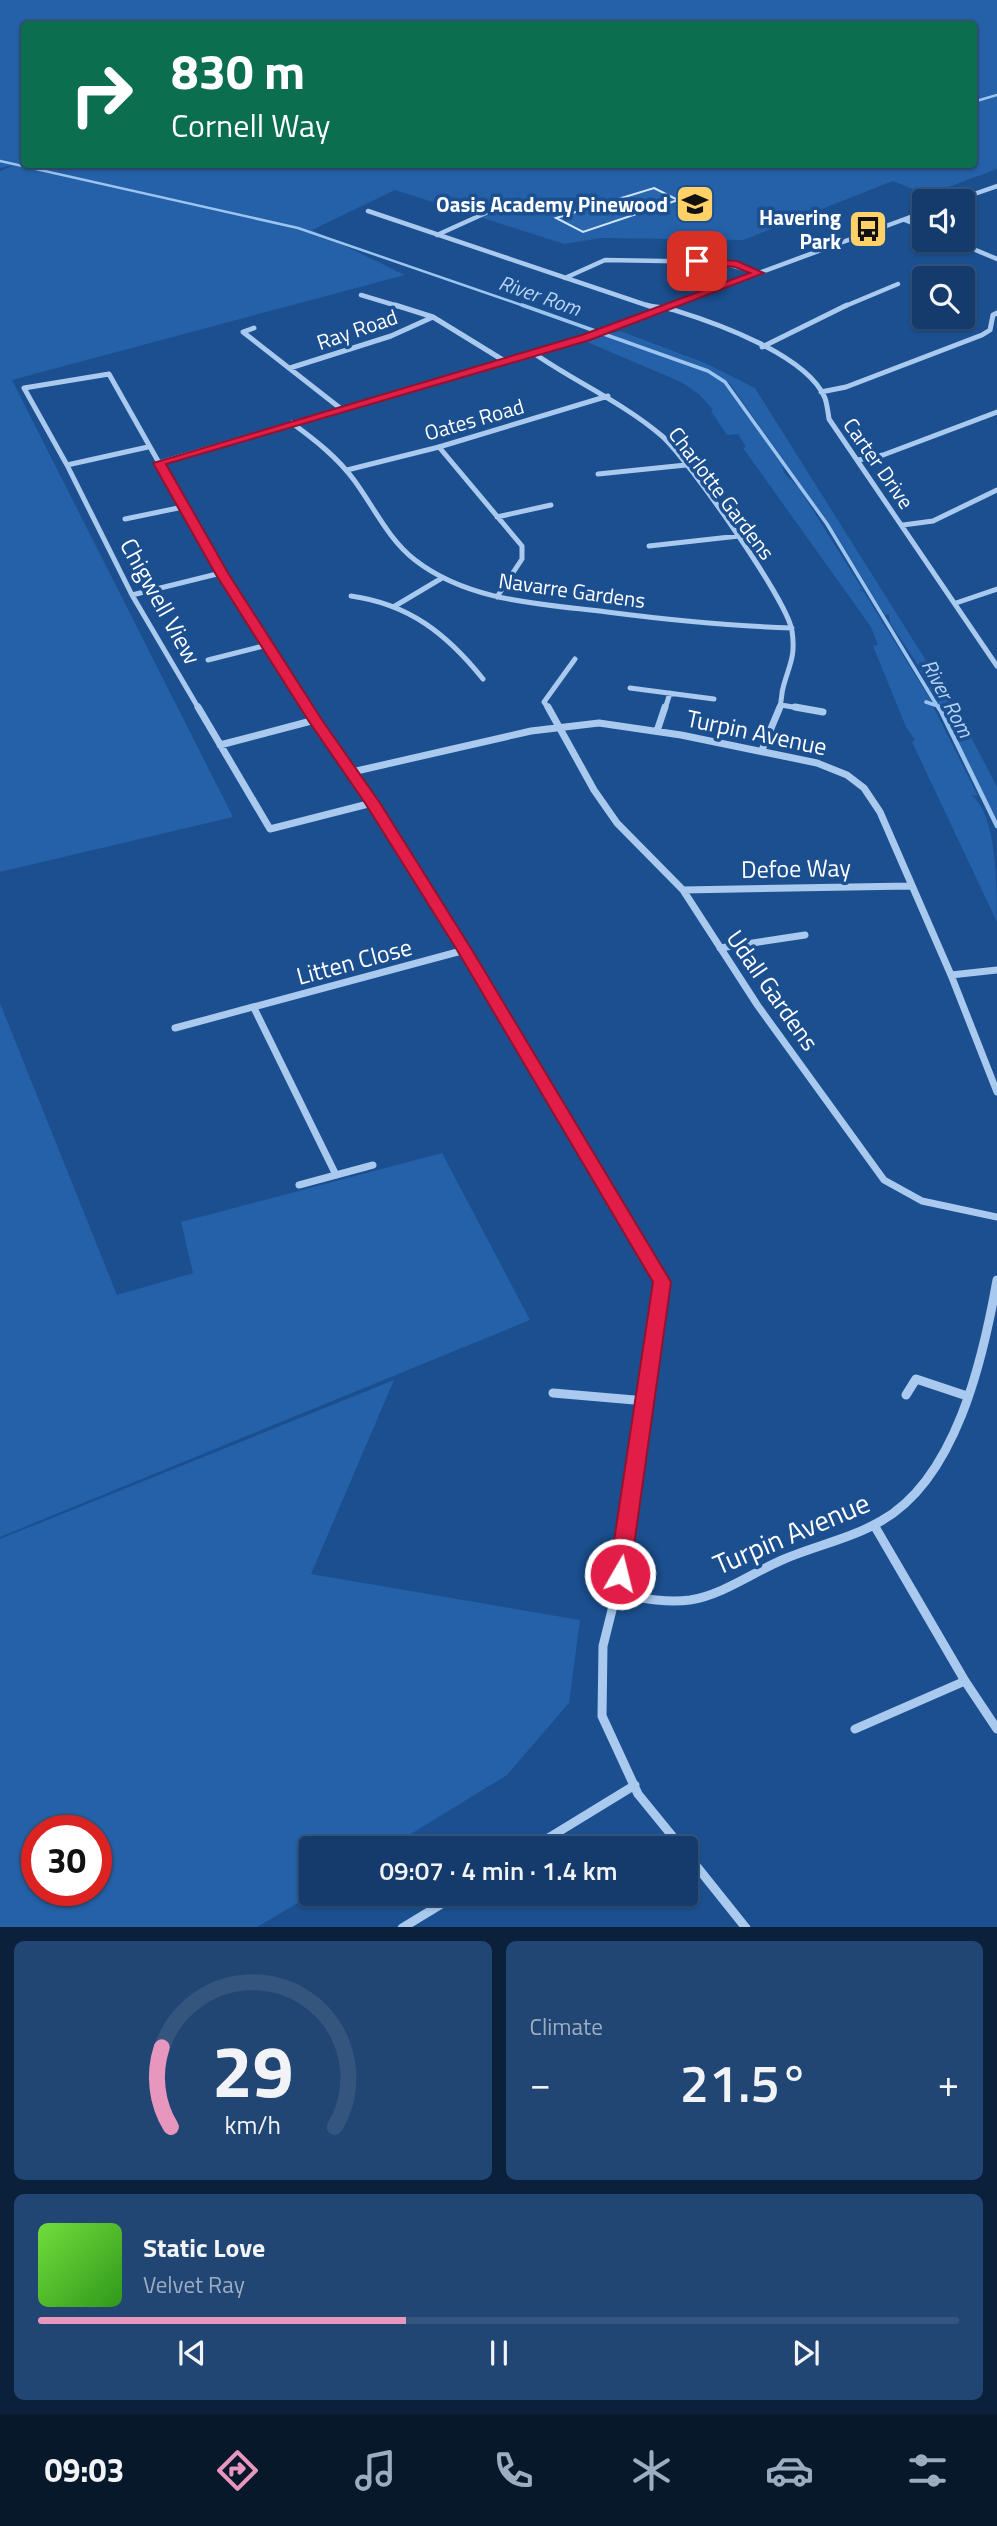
<!DOCTYPE html>
<html lang="en">
<head>
<meta charset="utf-8">
<style>
  body { margin:0; font-family:"Titillium Web",sans-serif; background:#214673; color:#f1f3f6; height:100vh; display:flex; flex-direction:column; font-size:26px; white-space:nowrap }
  * { box-sizing:border-box; margin:0 }
  p { font-size:23px; color:#9dadc1 }
  .icon { flex:none; width:38px; height:38px; fill:none; stroke:currentColor; stroke-width:2; stroke-linecap:round; stroke-linejoin:round }
  .map { position:relative; height:1927px; overflow:hidden }
  .side { display:flex; flex-direction:column; gap:14px; padding:14px; background:#0b203b; flex:1 }
  .side>* { flex:none }
  .top-card { position:absolute; left:21px; top:21px; width:956px; height:147px; border-radius:7px; box-shadow:0 2px 5px #0004,0 0 0 2px #33557e; background:#0b6e4f; color:#fff; overflow:hidden }
  .buttons { position:absolute; left:912px; top:189px; display:grid; gap:14px }
  .buttons a { display:grid; place-items:center; width:63px; height:63px; border-radius:7px; background:#143b6b; box-shadow:0 2px 5px #0004,0 0 0 2px #33557e; font-size:35px }
  .speed { position:absolute; left:21px; top:1815px; display:flex; gap:14px; font-size:35px; font-weight:700; text-align:center }
  .speed>* { display:grid; place-content:center; width:91px; height:91px; border-radius:50%; background:#143b6b; box-shadow:0 2px 5px #0004,0 0 0 2px #33557e; line-height:1 }
  .speed .limit { border:10px solid #d22; background:#fff; color:#111 }
  .pin { position:absolute; display:grid; place-items:center; width:60px; height:60px; color:#fff; margin:-30px; border-radius:14px; box-shadow:0 4px 10px #0006 }
  .me { position:absolute; width:77px; margin:-38px; rotate:8deg; stroke-linejoin:round; filter:drop-shadow(0 0 5px #0008) }
  .turn { display:flex; align-items:center; gap:24px; height:147px; padding:0 35px; font-size:32px }
  .turn .icon { width:91px; height:91px; stroke-width:2.5 }
  .turn b { display:block; font-size:49px; line-height:60px }
  .big { font-size:52px; font-weight:600; line-height:1.1 }
  .side .tile { flex:1; display:flex; flex-direction:column; justify-content:center; gap:10px; min-width:0; padding:0 24px; border-radius:10px; background:#214673 }
  .side .dial { align-items:center; gap:0 }
  .dial svg { height:182px; overflow:visible; fill:none; stroke:#33557e; stroke-width:7; stroke-linecap:round; text-anchor:middle }
  .dial text { fill:#f1f3f6; stroke:none }
  .song { display:flex; align-items:center; gap:21px }
  .cover { width:84px; height:84px; border-radius:10px; background:linear-gradient(135deg,hsl(100 70% 55%),hsl(110 70% 35%)) }
  .played { height:7px; border-radius:4px; background:linear-gradient(90deg,#e797bd 40%,#33557e 40%) }
  .keys { display:flex; justify-content:space-around; direction:ltr }
  .heat { display:flex; justify-content:space-between; align-items:center; font-size:38px; direction:ltr }
  .side .tiles { flex:1; display:grid; gap:14px; grid-template-columns:1fr 1fr }
  .tile:last-child { grid-column:span 2 }
  .trip { position:absolute; left:299px; top:1836px; width:399px; height:70px; border-radius:7px; background:#143b6b; box-shadow:0 2px 5px #0004,0 0 0 2px #33557e; font-weight:600; line-height:70px; text-align:center }
  .tab-bar { display:flex; height:112px; justify-content:space-around; align-items:center; background:#08182b; color:#9dadc1 }
  .tab-bar .icon { width:49px; height:49px }
  .tab-bar .current { color:#e797bd }
  .tab-bar b { font-size:32px; color:#f1f3f6 }
  .map>svg:first-child { display:block }
  .green { fill:#2461a8; fill-rule:evenodd }
  .lines { fill:none; stroke-linecap:round; stroke-linejoin:round }
  .stream-far2 { stroke:#9cc4f0; stroke-width:2.5 }
  .stream-far1 { stroke:#9cc4f0; stroke-width:3.5 }
  .stream { stroke:#9cc4f0; stroke-width:4.5 }
  .building { fill:#2a66ad; stroke:#cfe3fa; stroke-width:2 }
  .street-far3 { stroke:#a9c9ee; stroke-width:4.5 }
  .street-far2 { stroke:#a9c9ee; stroke-width:5 }
  .street-far1 { stroke:#a9c9ee; stroke-width:7 }
  .street { stroke:#a9c9ee; stroke-width:9 }
  .route { fill:#e11d48; stroke:#92132f; stroke-width:2 }
  .labels { text-anchor:middle; dominant-baseline:central; stroke-width:7; stroke-linejoin:round; paint-order:stroke }
  .far-poi-label { font-size:21px; font-weight:bold; fill:#fff; stroke:#1b4f8f; text-anchor:end }
  .far-water-label { font-size:21px; font-style:italic; fill:#b5d3f5; stroke:#1b4f8f }
  .far-street-label { font-size:21px; fill:#fff; stroke:#1b4f8f }
  .street-label { font-size:24px; fill:#fff; stroke:#1b4f8f }
  .near-street-label { font-size:28px; fill:#fff; stroke:#1b4f8f }
</style>
</head>
<body>
<div class="map">
<svg width="997" height="1928" viewBox="0 0 997 1928">
  <rect width="100%" height="100%" fill="#1b4f8f"/>
  <path class="green" d="M0,0H997V169L927,195L893,181L743,240L601,238L564,244L395,190L312,230L405,275L12,380L233,817L0,872V171L15,165L0,168ZM24,24H973V164H24Z
    M620,331L705,363L755,388L957,710L997,787V820L916,662L890,623L889,614L885,615L835,533L730,384L705,368L609,334Z
    M605,335L635,346L629,347H639L703,370L727,385L782,465L784,473L799,488L863,590H857L864,592L933,704H927L933,706L978,796L971,795C997,813 997,887 997,922L912,742L915,740L906,727L873,646L878,645L871,627L743,448L746,447L738,434L727,435L711,411L713,410L699,394L681,382L587,342Z
    M0,1003L117,1295L193,1273L181,1222L442,1153L530,1320L0,1537Z
    M394,1380L311,1574L580,1620L569,1703L507,1775L388,1848H312L313,1894L257,1927H0V1539ZM37,1830H96V1890H37Z"/>
  <g class="lines">
    <path class="stream-far2" d="M973,102L997,95
      M0,161L298,228L527,307"/>
    <path class="stream-far1" d="M522,305L708,371L725,382L827,524L939,709
      M926,702L938,706"/>
    <path class="stream" d="M939,707L997,826"/>
  </g>
  <path class="building" d="M654,188L678,200L583,232L556,218Z"/>
  <g class="lines">
    <path class="street-far3" d="M954,201L997,186
      M368,211L652,307
      M905,220L924,228
      M437,235L501,206
      M952,240L997,259
      M565,278L605,260L720,262L759,273
      M361,295L401,307
      M667,307L924,212
      M843,307L898,284"/>
    <path class="street-far2" d="M395,305L433,317L503,360
      M647,305C656,308 665,307 674,310C716,323 807,355 825,398C827,404 828,412 829,419L997,666
      M254,328L243,332L340,408
      M762,347L847,305
      M532,352C575,382 622,402 662,436C687,458 788,601 792,631C796,657 789,665 783,688C781,695 782,702 779,709
      M290,368L391,336L433,317
      M821,392L846,387L982,335L990,330L993,315L997,313
      M292,423C315,440 337,457 354,480C374,507 388,539 415,560C469,602 542,604 607,612C669,620 730,626 792,628
      M439,447L522,546V559L497,597
      M858,460L883,455L997,412
      M159,463L586,337L671,305
      M67,465L148,447
      M347,470L439,447L608,396
      M598,474L686,465
      M497,517L551,505
      M125,519L183,507
      M903,525L933,521L997,490
      M649,546L739,536
      M132,595L221,573
      M351,596C409,604 447,634 483,679
      M956,603L997,589
      M395,606L442,578
      M208,660L267,645
      M630,688L714,699
      M781,705L805,709
      M199,709L132,595L67,465L24,388L109,374L221,573L309,709
      M549,709L544,702L575,659
      M665,709L670,693"/>
    <path class="street-far1" d="M198,707L270,829L372,803
      M308,707L372,803
      M548,707L594,790L617,823L683,890L758,1006L884,1180L922,1201L997,1217
      M795,707L823,712
      M657,731L665,707
      M220,745L315,720
      M762,750L780,707
      M352,772L531,731L599,723L681,735L817,763L847,775L864,788L880,812L951,975L997,1092
      M372,803L635,1236
      M683,890L910,886
      M720,948L805,935
      M951,975L997,970
      M254,1008L336,1175
      M175,1028L465,950
      M299,1185L373,1165"/>
    <path class="street" d="M633,1235L662,1282L616,1594L603,1646L602,1716L638,1794L682,1848
      M553,1393L646,1401
      M906,1395L916,1379L967,1396
      M874,1525L965,1681L997,1729
      M616,1594C640,1598 665,1603 690,1600C722,1595 752,1573 782,1560C814,1546 850,1539 881,1521C956,1479 983,1359 997,1280
      M855,1729L965,1681
      M532,1848L635,1785
      M686,1853L746,1928
      M402,1928L458,1894"/>
  </g>
  <path class="route" d="M697,258L737,261L764,273L590,340L166,464L228,573L322,720L380,803L472,950L671,1282L630,1574L627,1581L620,1583L612,1581L609,1574L653,1282L457,950L365,803L308,720L215,573L153,463L582,335L750,273L735,267L694,263L692,261Z"/>
  <defs>
    <g id="school-square" transform="scale(2.0125)"><rect x="-9" y="-9" width="18" height="18" rx="4" fill="#ffd166" stroke="#1b4f8f"/><path d="M0-5L7-2L0 1L-7-2ZM-4 1L0 2.5L4 1V4Q0 6-4 4Z" fill="#111"/></g>
    <g id="bus-square" transform="scale(2.0125)"><rect x="-9" y="-9" width="18" height="18" rx="4" fill="#ffd166" stroke="#1b4f8f"/><path d="M-5-6H5V4H4V6H2V4H-2V6H-4V4H-5ZM-3.5-4V0h7V-4ZM-3.5 1.2v1.5H-2V1.2ZM2 1.2v1.5H3.5V1.2Z" fill="#111"/></g>
  </defs>
  <g fill-rule="evenodd">
    <use href="#school-square" x="695" y="204"/>
    <use href="#bus-square" x="868" y="229"/>
  </g>
  <g class="labels">
    <g class="far-poi-label">
      <text x="668" y="204">Oasis Academy Pinewood</text>
      <text x="841" y="217">Havering<tspan x="841" dy="24">Park</tspan></text>
    </g>
    <g class="far-water-label">
      <text transform="translate(540 295) rotate(19)">River Rom</text>
      <text transform="translate(948 698) rotate(62)">River Rom</text>
    </g>
    <g class="far-street-label">
      <text transform="translate(357 329) rotate(-19)">Ray Road</text>
      <text transform="translate(474 419) rotate(-16)">Oates Road</text>
      <text transform="translate(879 463) rotate(55)">Carter Drive</text>
      <text transform="translate(722 493) rotate(53)">Charlotte Gardens</text>
      <text transform="translate(572 590) rotate(8)">Navarre Gardens</text>
    </g>
    <g class="street-label">
      <text transform="translate(161 601) rotate(61)">Chigwell View</text>
      <text transform="translate(757 732) rotate(12)">Turpin Avenue</text>
      <text transform="translate(796 868) rotate(-1)">Defoe Way</text>
      <text transform="translate(354 961) rotate(-15)">Litten Close</text>
      <text transform="translate(773 990) rotate(55)">Udall Gardens</text>
    </g>
    <g class="near-street-label">
      <text transform="translate(791 1533) rotate(-23)">Turpin Avenue</text>
    </g>
  </g>
</svg>
<div class="buttons">
<a><svg class="icon" aria-label="sound" viewBox="0 0 24 24"><path d="M4 9h4l5-4v14l-5-4H4zM17 9q2 3 0 6"/></svg></a>
<a><svg class="icon" aria-label="search" viewBox="0 0 24 24"><circle cx="10" cy="10" r="6"/><path d="M15 15l6 6"/></svg></a>
</div>
<div class="speed"><div class="limit">30</div></div>
<div class="pin" style="left:697px;top:261px;background:#d93025"><svg class="icon" aria-label="arrive" viewBox="0 0 24 24"><path d="M6 21V4h12l-3 4 3 4H6"/></svg></div>
<svg class="me" style="left:620px;top:1574px" viewBox="-20 -20 40 40"><circle r="17" fill="#e11d48" stroke="#fff" stroke-width="3"/><path d="M0-11L8 9 0 5-8 9z" fill="#fff"/></svg>
<div class="trip">09:07 · 4 min · 1.4 km</div>
<div class="top-card">
<div class="turn"><svg class="icon" aria-label="right" viewBox="0 0 24 24"><path d="M7 20v-9h11M14 6l5 5-5 5"/></svg><div><b>830 m</b>Cornell Way</div></div>
</div>
</div>
<section class="side">
<div class="tiles">
<div class="tile dial"><svg viewBox="0 0 100 80">
<path d="M14 69A42 42 0 1 1 86 69"/>
<path d="M14 69A42 42 0 0 1 10 34" stroke="#e797bd"/>
<text x="50" y="56" font-size="32" font-weight="700">29</text>
<text x="50" y="72" font-size="11">km/h</text>
</svg></div>
<div class="tile"><p>Climate</p>
<div class="heat"><a>−</a><b class="big">21.5°</b><a>+</a></div>
</div>
<div class="tile">
<div class="song"><i class="cover"></i><div><b>Static Love</b><p>Velvet Ray</p></div></div>
<div class="played"></div>
<div class="keys"><svg class="icon" aria-label="previous" viewBox="0 0 24 24"><path d="M18 5L8 12l10 7zM5 5v14"/></svg><svg class="icon" aria-label="pause" viewBox="0 0 24 24"><path d="M8 5v14M16 5v14"/></svg><svg class="icon" aria-label="next" viewBox="0 0 24 24"><path d="M6 5l10 7-10 7zM19 5v14"/></svg></div>
</div>
</div>
</section>
<nav class="tab-bar">
<b>09:03</b>
<svg class="icon current" aria-label="directions" viewBox="0 0 24 24"><path d="M12 3l9 9-9 9-9-9zM9 14v-3h6M13 9l2 2-2 2"/></svg>
<svg class="icon" aria-label="music" viewBox="0 0 24 24"><path d="M9 18V5l10-2v13"/><circle cx="6" cy="18" r="3"/><circle cx="16" cy="16" r="3"/></svg>
<svg class="icon" aria-label="phone" viewBox="0 0 24 24"><path d="M5 4h4l2 5-3 2q2 4 5 5l2-3 5 2v4C11 20 4 13 5 4z"/></svg>
<svg class="icon" aria-label="climate" viewBox="0 0 24 24"><path d="M12 3v18M4 7l16 10M4 17L20 7"/></svg>
<svg class="icon" aria-label="car" viewBox="0 0 24 24"><path d="M5 17H2v-5l4-1 3-4h7l3 4 3 1v5h-3M9 17h6M6 11h13"/><circle cx="7" cy="17" r="2"/><circle cx="17" cy="17" r="2"/></svg>
<svg class="icon" aria-label="filters" viewBox="0 0 24 24"><path d="M4 7h16M4 17h16"/><circle cx="9" cy="7" r="2"/><circle cx="15" cy="17" r="2"/></svg>
</nav>
</body>
</html>
